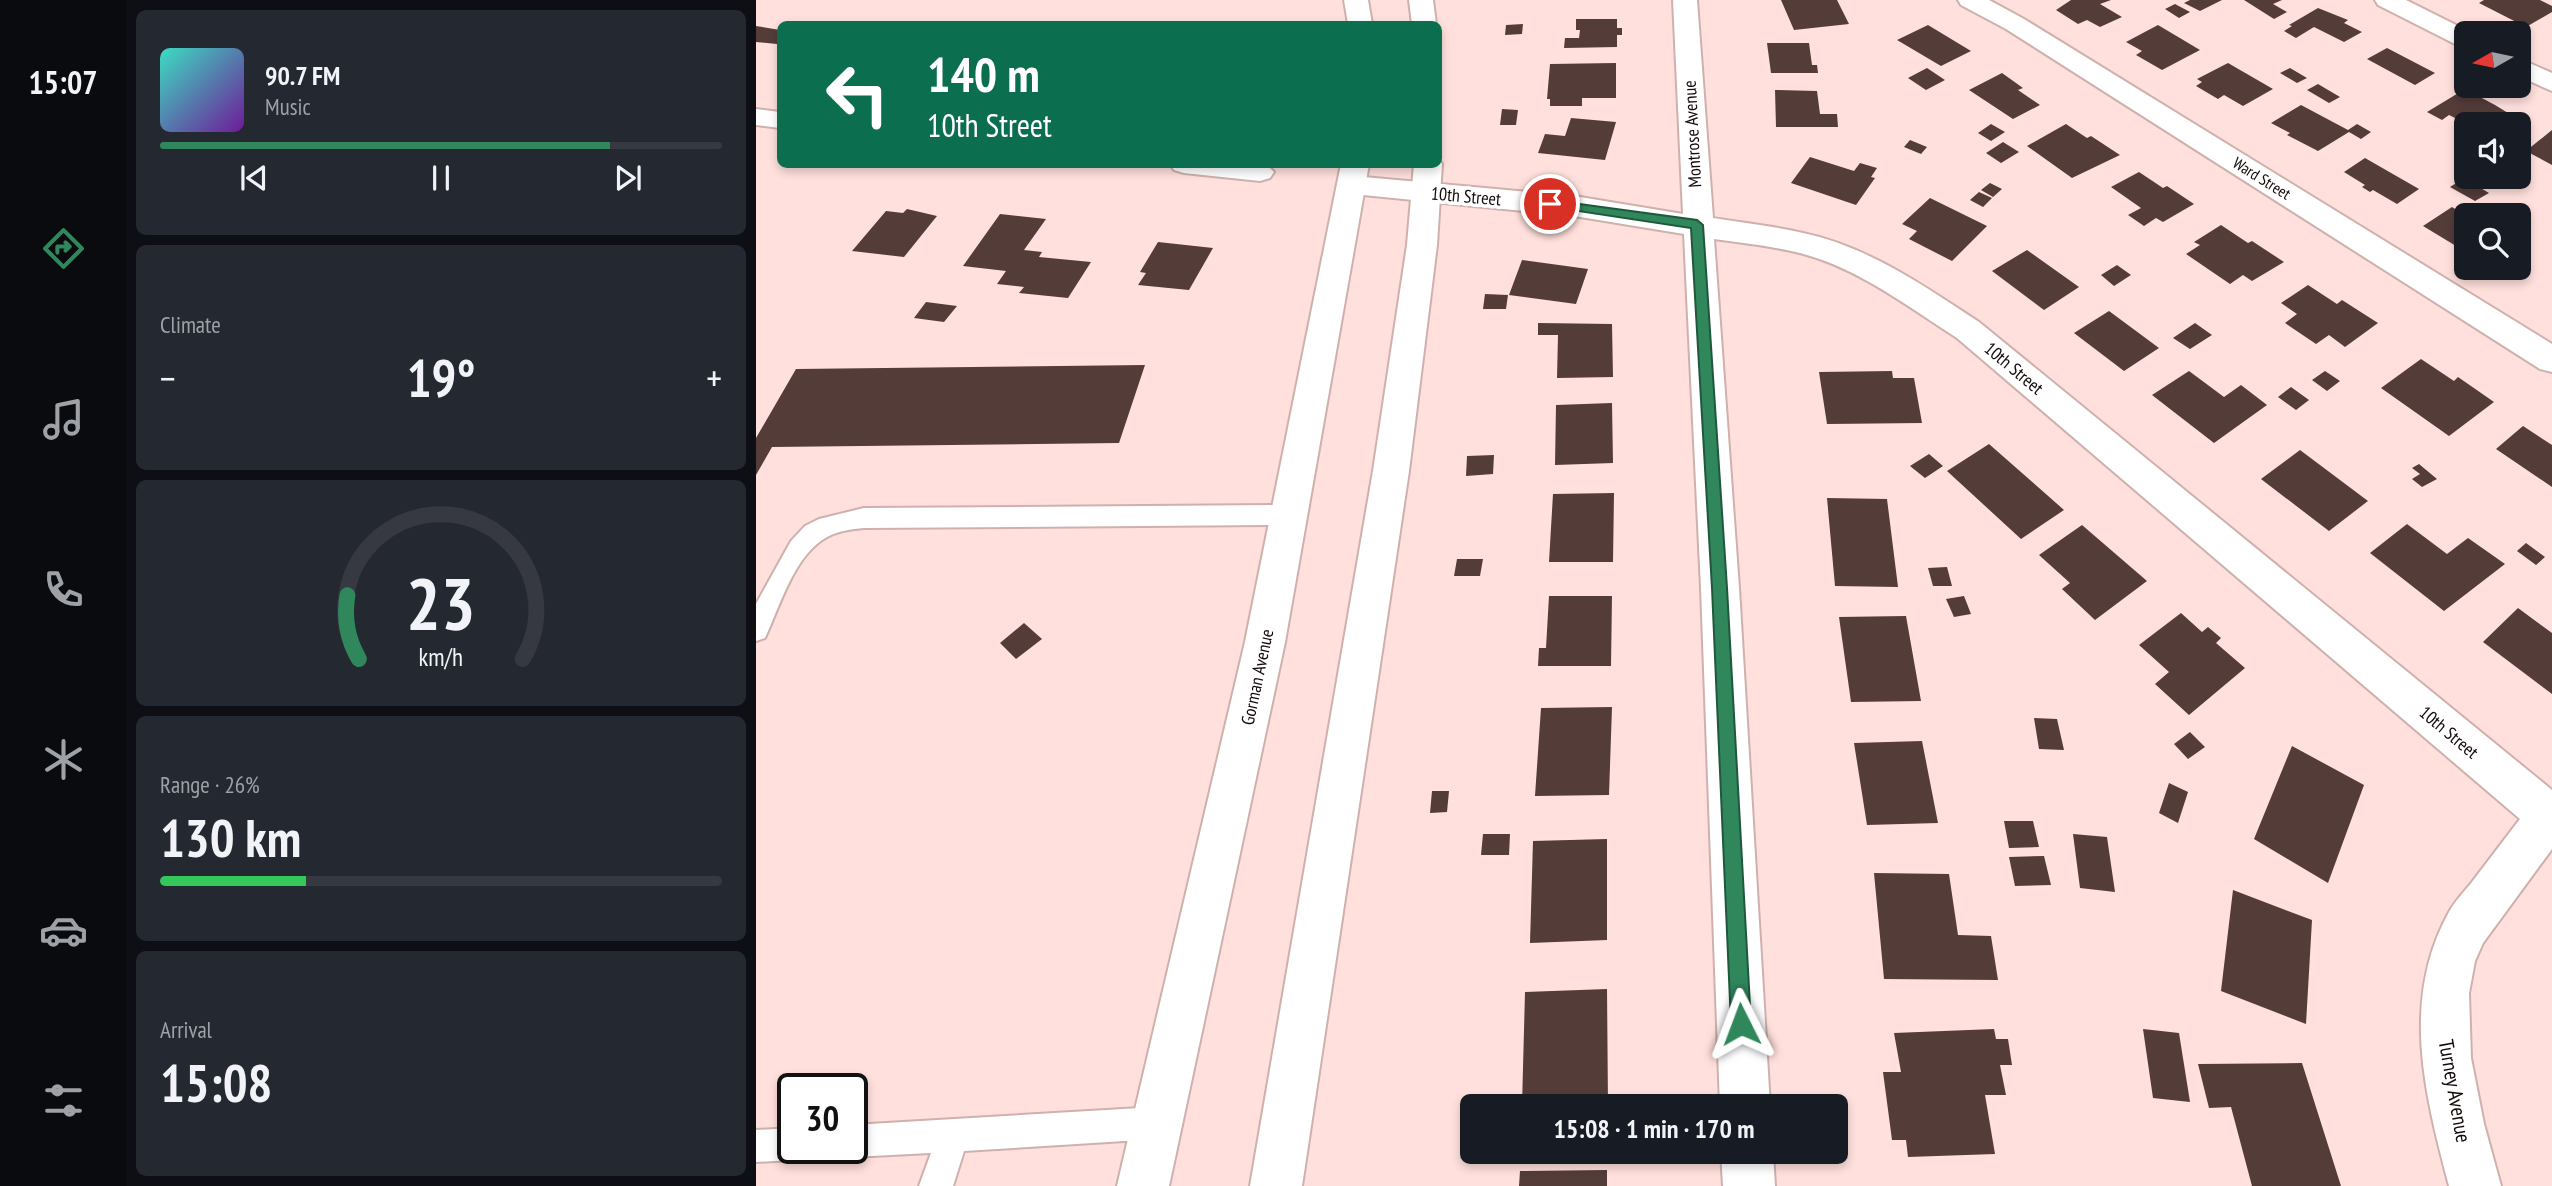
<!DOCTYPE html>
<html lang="en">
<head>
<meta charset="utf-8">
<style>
  body { margin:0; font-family:"PT Sans Narrow",sans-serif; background:#242831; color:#f1f3f6; height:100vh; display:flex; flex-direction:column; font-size:26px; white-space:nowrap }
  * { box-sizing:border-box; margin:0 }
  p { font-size:23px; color:#9ea1a6 }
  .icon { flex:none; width:38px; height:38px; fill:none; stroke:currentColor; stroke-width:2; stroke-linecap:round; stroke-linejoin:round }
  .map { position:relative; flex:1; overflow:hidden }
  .sheet { display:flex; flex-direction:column; gap:10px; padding:10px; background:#0d0f14; width:630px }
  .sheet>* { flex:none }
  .banner { position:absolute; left:21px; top:21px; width:665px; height:147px; border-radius:10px; box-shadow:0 4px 10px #0003; background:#0b6e4f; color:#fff; overflow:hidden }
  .needle { width:46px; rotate:261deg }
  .fabs { position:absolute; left:1698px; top:21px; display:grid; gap:14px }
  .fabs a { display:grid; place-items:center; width:77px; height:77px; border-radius:10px; background:#171b24; box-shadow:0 4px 10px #0003; font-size:35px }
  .speed { position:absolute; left:21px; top:1073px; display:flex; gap:14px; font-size:35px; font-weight:700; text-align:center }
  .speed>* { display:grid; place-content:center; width:91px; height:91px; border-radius:50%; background:#171b24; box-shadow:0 4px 10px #0003; line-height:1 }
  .speed .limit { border:4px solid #111; border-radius:10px; background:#fff; color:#111 }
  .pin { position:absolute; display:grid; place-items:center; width:60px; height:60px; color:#fff; margin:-30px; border:4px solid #fff; border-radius:50%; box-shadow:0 2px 7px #0007 }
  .me { position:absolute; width:77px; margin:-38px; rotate:357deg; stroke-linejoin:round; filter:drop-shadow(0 0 5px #0008) }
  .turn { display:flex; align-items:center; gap:24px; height:147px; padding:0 35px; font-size:32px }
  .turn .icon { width:91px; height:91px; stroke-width:2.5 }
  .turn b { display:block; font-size:49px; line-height:60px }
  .big { font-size:52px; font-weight:600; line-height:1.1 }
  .sheet .card { flex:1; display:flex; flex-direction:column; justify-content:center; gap:10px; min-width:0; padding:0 24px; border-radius:10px; background:#242831 }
  .sheet .dial { align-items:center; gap:0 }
  .dial svg { height:182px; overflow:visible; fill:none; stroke:#363941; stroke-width:7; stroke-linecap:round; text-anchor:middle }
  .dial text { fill:#f1f3f6; stroke:none }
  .song { display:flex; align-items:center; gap:21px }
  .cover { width:84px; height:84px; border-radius:10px; background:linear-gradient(135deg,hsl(170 70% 55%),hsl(280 70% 35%)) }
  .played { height:7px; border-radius:4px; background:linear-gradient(90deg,#30875c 80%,#363941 80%) }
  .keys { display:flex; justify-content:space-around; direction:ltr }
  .heat { display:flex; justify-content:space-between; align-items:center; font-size:38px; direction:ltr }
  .charge { height:10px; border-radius:5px; background:linear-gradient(90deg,#34c759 26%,#363941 0) }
  .trip { position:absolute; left:704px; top:1094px; width:388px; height:70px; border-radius:10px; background:#171b24; box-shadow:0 4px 10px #0003; font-weight:600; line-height:70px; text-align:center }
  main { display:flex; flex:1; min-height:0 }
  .menu { display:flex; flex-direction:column; width:126px; justify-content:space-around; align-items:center; background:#090b0e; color:#9ea1a6 }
  .menu .icon { width:49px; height:49px }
  .menu .active { color:#30875c }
  .menu b { font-size:32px; color:#f1f3f6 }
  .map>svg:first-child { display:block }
  .building { fill:#543c39 }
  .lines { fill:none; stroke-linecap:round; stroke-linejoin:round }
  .lane-casing { stroke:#ceb1ad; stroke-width:4 }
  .street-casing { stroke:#ceb1ad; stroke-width:4 }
  .primary-casing { stroke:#ceb1ad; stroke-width:4 }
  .lane { fill:#fff; fill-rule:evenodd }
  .street { fill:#fff; fill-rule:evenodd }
  .primary { fill:#fff; fill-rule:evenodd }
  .route { fill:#30875c; stroke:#1f583c; stroke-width:2 }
  .labels { text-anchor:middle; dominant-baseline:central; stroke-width:7; stroke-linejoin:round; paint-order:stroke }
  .far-street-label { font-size:16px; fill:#130a09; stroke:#fff }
  .street-label { font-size:18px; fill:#130a09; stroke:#fff }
  .near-street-label { font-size:21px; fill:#130a09; stroke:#fff }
</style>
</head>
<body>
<main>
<nav class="menu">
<b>15:07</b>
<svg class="icon active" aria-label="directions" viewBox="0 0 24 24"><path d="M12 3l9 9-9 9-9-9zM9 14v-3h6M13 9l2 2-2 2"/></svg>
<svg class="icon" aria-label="music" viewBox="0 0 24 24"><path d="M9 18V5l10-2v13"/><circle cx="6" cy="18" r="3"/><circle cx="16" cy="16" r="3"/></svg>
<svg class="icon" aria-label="phone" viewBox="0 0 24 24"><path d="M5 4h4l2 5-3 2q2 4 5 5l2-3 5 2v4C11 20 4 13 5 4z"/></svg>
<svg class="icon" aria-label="climate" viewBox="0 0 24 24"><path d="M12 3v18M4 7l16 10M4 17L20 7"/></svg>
<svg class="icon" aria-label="car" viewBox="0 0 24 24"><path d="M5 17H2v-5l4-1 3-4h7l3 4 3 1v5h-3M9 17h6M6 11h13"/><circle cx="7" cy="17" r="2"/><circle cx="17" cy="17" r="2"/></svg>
<svg class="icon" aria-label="filters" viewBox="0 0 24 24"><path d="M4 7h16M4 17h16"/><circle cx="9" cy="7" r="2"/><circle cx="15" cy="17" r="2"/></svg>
</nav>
<section class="sheet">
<div class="card">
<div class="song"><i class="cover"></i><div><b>90.7 FM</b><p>Music</p></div></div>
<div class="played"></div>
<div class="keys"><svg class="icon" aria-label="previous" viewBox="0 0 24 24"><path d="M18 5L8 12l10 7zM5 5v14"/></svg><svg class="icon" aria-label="pause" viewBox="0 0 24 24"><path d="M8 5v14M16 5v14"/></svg><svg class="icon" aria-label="next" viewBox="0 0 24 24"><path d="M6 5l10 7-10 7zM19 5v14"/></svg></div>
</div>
<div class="card"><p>Climate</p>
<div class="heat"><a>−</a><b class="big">19°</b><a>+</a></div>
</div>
<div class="card dial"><svg viewBox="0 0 100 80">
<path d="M14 69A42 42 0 1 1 86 69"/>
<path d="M14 69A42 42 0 0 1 9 41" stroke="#30875c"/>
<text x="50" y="56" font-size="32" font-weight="700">23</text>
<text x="50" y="72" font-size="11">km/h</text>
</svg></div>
<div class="card"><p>Range · 26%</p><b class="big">130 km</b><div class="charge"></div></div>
<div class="card"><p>Arrival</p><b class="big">15:08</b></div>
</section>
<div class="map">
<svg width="1796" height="1186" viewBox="0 0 1796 1186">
  <rect width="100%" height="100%" fill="#ffe0dc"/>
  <path class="building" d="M1025,0H1081L1093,24L1038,30Z
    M1315,0H1355L1344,4L1366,17L1344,27L1331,20L1322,24L1300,10Z
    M1434,0H1466L1444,11L1428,3Z
    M1488,0H1526L1517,4L1531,12L1518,19Z
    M1728,0H1784L1796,6V12L1770,27L1723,3Z
    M1419,4L1434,12L1423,18L1409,9Z
    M1562,8L1592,20L1588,23L1606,32L1588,42L1558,27L1540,38L1528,31L1536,26L1533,25Z
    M820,19H861V28H866V35H861V47L808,48L809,38H823L824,30H820Z
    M767,24L766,34L749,35L750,25Z
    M1172,25L1215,51L1185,66L1141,40Z
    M1402,25L1444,50L1406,70L1380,55L1386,51L1370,42Z
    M0,26L24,30V41L21,44L0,42Z
    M1011,43H1053L1056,65H1061L1062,73H1015Z
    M1631,48L1679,73L1659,85L1611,59Z
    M860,63V98H826V106H794V99H791L794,64Z
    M1472,63L1517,89L1487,106L1468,95L1462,99L1440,86L1446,82L1441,79Z
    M1171,68L1189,80L1170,90L1152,78Z
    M1534,68L1551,78L1541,83L1524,73Z
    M1246,73L1267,88L1262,90L1284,105L1257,119L1213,90Z
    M1562,84L1584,97L1573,103L1551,90Z
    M1709,89L1739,105L1757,116L1744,124H1711L1693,115L1686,120L1671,112Z
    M1019,90L1061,91L1064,114H1081L1082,127H1020Z
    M1545,105L1592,130L1601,124L1615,132L1605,139L1593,132L1562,151L1531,135L1534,133L1515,123Z
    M746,109L762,110L760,125H744Z
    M815,118L860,122L849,160L782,153L789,134L809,136Z
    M1235,124L1249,132L1235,141L1222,133Z
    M1310,124L1331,138L1335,136L1364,155L1316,178L1271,146Z
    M1796,130V165L1770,151Z
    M1154,140L1171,147L1165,154L1148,147Z
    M1247,142L1263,152L1245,163L1230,153Z
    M1054,157L1098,171L1104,163L1121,168L1115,177L1119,178L1100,205L1035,183Z
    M1609,158L1663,189L1641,204L1617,190L1614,192L1606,187L1609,185L1588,172Z
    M1383,172L1407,188L1411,186L1438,204L1407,222L1400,218L1388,226L1372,215L1385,208L1355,187Z
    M1708,178L1733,193L1719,201L1694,187Z
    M1234,183L1246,189L1237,197L1225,190Z
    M1223,192L1236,198L1227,207L1214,200Z
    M1174,198L1231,226L1196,261L1153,239L1161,231L1146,224Z
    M1696,207L1710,216V252L1667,226Z
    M151,209L181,216L148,257L96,251L130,211L147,213Z
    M244,214L290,219L268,250L286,252L283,257L335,262L312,298L263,293L268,287L241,284L250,271L207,266Z
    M1465,225L1492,243L1496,241L1528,262L1496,281L1487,275L1474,284L1430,254L1444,245L1438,242Z
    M402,242L457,248L433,290L382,285L390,273L384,272Z
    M1271,250L1323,287L1288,310L1236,271Z
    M766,260L832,269L820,304L753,295Z
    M1361,265L1375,275L1358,286L1345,275Z
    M1552,285L1581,304L1586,300L1622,323L1589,347L1573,335L1560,344L1529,323L1541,314L1525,303Z
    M729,294L752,295L750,309H727Z
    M170,302L201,306L188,322L158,318Z
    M1353,311L1403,348L1368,371L1318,333Z
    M782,323L856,324L857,377L801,378L802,335H782Z
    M1439,323L1456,335L1434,349L1417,338Z
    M1665,359L1698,381L1702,377L1738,402L1693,436L1625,388Z
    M389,365L363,443L16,447L0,475V438L40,369Z
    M1136,371L1137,378H1158L1166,423L1071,424L1063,372Z
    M1433,371L1468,397L1485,385L1511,405L1458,443L1396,395Z
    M1569,371L1584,381L1571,391L1556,380Z
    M1535,387L1553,400L1540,410L1522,397Z
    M856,403L857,463L799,465L800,405Z
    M1767,426L1796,445V487L1740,449Z
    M1233,444L1308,510L1265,539L1191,471Z
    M1544,450L1612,501L1573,531L1505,479Z
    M1173,454L1187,466L1169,478L1154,466Z
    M738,455L737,474L710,476L711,456Z
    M1663,464L1681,479L1666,487L1656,479L1664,474L1656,468Z
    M858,493L857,562H793L797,494Z
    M1071,498L1131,499L1142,587L1079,586Z
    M1651,524L1691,554L1712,538L1749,564L1688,611L1614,553Z
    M1326,525L1391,581L1339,620L1306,589L1314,583L1283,555Z
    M1770,543L1789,557L1780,565L1761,551Z
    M701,559H727L724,576H698Z
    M1191,567L1196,586H1177L1172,568Z
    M793,596H856L855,666H782L783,648H790Z
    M1208,596L1215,614L1198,617L1190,599Z
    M1762,608L1796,633V694L1727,642Z
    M1425,613L1446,632L1452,627L1465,638L1460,643L1489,668L1433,715L1399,684L1413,672L1383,645Z
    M1150,616L1165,701L1095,702L1083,617Z
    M268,623L286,639L260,659L244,643Z
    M856,707L853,795L779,796L785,708Z
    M1278,718L1301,719L1308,750L1283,749Z
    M1434,732L1449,747L1432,759L1418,744Z
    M1166,741L1182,823L1111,825L1098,743Z
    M1536,746L1608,785L1572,883L1498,839Z
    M1413,783L1432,792L1422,823L1403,813Z
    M676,791H693L691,812L674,813Z
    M1248,821H1277L1283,847L1253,848Z
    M727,834H754L753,855H725Z
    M1317,834L1351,837L1359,892L1324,888Z
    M851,839V940L774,943L777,841Z
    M1288,856L1295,885L1259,886L1253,857Z
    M1118,873L1193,874L1202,935L1235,936L1242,980L1128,979Z
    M1477,890L1556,920L1550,1024L1465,991Z
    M851,989L852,1106H766L769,992Z
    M1238,1029L1240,1039H1252L1256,1065H1244L1250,1095H1229L1239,1154L1152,1157L1150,1140H1136L1127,1072H1145L1138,1033Z
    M1387,1029L1423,1033L1434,1102L1397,1098Z
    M1546,1063L1585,1186H1496L1475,1107L1453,1108L1442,1064Z
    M851,1170V1186H763L764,1171Z"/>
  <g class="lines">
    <g class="lane-casing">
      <path id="lane" d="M533,505L541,508L545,515L541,522L533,525L108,528C95,529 82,531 71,537C38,555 24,606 9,638L0,641V604L35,541L49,526L63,519L108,508Z
        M401,1107L412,1112L417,1123L412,1134L401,1139L208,1151L197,1186H163L175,1153L96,1157L84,1153L83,1148H96V1125Z
        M37,1128V1148H52L49,1156L37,1160L0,1162V1130Z"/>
    </g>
    <g class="street-casing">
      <path id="street" d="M917,0H941L957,218C987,223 1018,226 1047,233C1113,247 1168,286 1223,322L1796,790V849L1727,943L1719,961L1713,993L1715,1058L1728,1124L1745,1186H1693C1669,1095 1644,1000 1693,912C1699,901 1708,892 1716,882C1732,861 1748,840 1764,819L1201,338C1151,306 1102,268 1044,253C1016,246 987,243 958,239L983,588L1014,1106H964L945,588L928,234L818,216L597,194L587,192L582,185L587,178L597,176L818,196L927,214Z
        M1202,0H1233L1268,19L1796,344V372L1784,369L1250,29L1205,5Z
        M1619,0H1650L1716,33H1710V48L1701,45L1622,5Z
        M1762,58L1796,73V91L1762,76Z
        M0,109L24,112V128L0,125Z
        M414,164H510L518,172L514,178L504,181L428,173L418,170Z
        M965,1152H1017L1019,1186H967Z"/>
    </g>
    <g class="primary-casing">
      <path id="primary" d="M588,0H612L616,24H592Z
        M653,0H677L680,24H656Z
        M682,158L686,164L681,245L653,471L546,1186H494L617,471L651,245L658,164H682Z
        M585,164H613L529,642L413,1186H361L489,642Z"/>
    </g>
    <use href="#lane" class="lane"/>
    <use href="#street" class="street"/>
    <use href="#primary" class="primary"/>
  </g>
  <path class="route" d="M794,200L941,220L947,225L971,588L995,1024L992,1031L985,1034L978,1031L975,1024L956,588L935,228L789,206V201Z"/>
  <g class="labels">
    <g class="far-street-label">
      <text transform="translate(1506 178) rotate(32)">Ward Street</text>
    </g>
    <g class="street-label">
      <text transform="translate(936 134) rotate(-93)">Montrose Avenue</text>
      <text transform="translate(710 196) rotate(5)">10th Street</text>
      <text transform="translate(1258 368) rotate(40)">10th Street</text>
      <text transform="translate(501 677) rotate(-78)">Gorman Avenue</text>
      <text transform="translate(1693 732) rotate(40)">10th Street</text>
    </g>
    <g class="near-street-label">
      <text transform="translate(1699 1091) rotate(80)">Turney Avenue</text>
    </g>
  </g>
</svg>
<div class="fabs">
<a><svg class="needle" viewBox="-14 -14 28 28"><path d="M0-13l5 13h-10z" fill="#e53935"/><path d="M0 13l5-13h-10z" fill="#9ea1a6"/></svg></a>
<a><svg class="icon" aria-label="sound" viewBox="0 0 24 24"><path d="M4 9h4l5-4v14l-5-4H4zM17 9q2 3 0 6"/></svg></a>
<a><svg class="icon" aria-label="search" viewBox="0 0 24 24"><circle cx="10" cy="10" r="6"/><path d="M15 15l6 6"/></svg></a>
</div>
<div class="speed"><div class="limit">30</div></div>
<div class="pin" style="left:794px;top:204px;background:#d93025"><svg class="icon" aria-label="arrive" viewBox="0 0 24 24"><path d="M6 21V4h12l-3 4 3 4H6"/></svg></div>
<svg class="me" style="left:985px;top:1024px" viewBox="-20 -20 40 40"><path d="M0-17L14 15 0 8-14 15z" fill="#30875c" stroke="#fff" stroke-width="4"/></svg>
<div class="trip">15:08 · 1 min · 170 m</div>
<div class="banner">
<div class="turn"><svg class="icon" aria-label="left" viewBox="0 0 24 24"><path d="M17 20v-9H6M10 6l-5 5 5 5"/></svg><div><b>140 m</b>10th Street</div></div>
</div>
</div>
</main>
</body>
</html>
